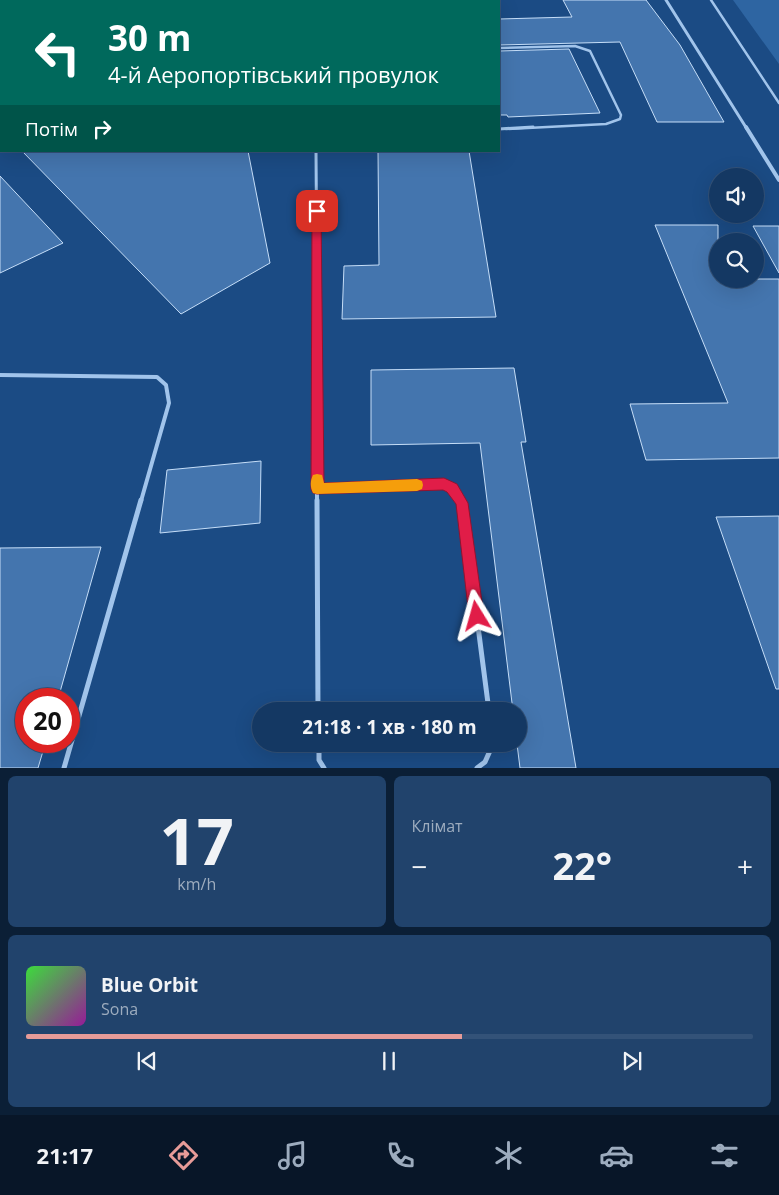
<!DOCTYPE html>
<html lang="uk">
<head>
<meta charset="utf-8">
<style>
  body { margin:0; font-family:"Open Sans",sans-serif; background:#21436c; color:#f1f3f6; height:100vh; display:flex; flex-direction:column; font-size:19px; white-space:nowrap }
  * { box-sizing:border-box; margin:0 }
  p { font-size:16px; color:#9dacbe }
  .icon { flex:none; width:28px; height:28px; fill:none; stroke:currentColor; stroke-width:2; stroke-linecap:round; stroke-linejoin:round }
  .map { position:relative; height:768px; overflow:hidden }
  .details { display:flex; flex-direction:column; gap:8px; padding:8px; background:#0b1f36; flex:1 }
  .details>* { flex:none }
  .guide { position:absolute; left:0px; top:0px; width:500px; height:152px; box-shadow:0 5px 20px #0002,0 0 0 1px #335278; background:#00695c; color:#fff; overflow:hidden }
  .buttons { position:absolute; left:709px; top:168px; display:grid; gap:10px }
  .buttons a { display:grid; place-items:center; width:55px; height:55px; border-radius:50%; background:#143863; box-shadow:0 5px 20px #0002,0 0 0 1px #335278; font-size:25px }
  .speed { position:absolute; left:15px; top:688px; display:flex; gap:10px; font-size:25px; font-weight:700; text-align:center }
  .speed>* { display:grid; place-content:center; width:65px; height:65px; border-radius:50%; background:#143863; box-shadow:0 5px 20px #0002,0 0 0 1px #335278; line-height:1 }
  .speed .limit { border:8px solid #d22; background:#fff; color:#111 }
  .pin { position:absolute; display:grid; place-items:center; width:42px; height:42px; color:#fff; margin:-21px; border-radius:10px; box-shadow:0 2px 8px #0006 }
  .me { position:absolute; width:55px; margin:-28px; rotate:352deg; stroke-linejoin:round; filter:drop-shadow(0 0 4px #0008) }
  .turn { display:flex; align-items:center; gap:18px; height:105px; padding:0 25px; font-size:22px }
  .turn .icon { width:65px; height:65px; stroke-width:2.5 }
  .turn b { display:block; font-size:35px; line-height:42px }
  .then { display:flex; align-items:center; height:48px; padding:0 25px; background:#0003; gap:10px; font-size:19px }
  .big { font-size:38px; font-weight:700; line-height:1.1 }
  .details .card { flex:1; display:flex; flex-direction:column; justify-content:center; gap:8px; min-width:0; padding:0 18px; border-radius:8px; background:#21436c }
  .details .dial { align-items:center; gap:0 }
  .dial b { font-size:65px; line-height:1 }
  .song { display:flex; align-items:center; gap:15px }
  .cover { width:60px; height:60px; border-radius:8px; background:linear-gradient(135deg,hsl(120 70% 55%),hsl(300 70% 35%)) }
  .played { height:5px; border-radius:2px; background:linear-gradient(90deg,#e69b98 60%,#335278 60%) }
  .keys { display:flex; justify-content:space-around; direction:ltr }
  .heat { display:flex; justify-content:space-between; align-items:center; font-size:28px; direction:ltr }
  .details .tiles { flex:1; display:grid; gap:8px; grid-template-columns:1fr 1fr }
  .card:last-child { grid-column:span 2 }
  .trip { position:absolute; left:252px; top:702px; width:275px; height:50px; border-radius:25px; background:#143863; box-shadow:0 5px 20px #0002,0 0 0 1px #335278; font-weight:700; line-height:50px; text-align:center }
  .menu { display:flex; height:80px; justify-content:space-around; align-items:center; background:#081628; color:#9dacbe }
  .menu .icon { width:35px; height:35px }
  .menu .selected { color:#e69b98 }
  .menu b { font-size:22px; color:#f1f3f6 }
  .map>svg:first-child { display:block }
  .green { fill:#2e65a2 }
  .building { fill:#4475ae; stroke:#c6def8 }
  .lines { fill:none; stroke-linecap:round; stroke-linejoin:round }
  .service-far3 { stroke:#a1c4eb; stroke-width:2.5 }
  .service-far2 { stroke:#a1c4eb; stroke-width:3 }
  .service-far1 { stroke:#a1c4eb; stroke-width:4 }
  .service { stroke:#a1c4eb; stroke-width:5 }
  .minor-far1 { stroke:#a1c4eb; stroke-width:3 }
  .minor { stroke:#a1c4eb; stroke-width:4 }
  .route { fill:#e11d48; stroke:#92132f }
  .slow { fill:#f59e0b }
</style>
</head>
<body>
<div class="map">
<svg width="779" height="768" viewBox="0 0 779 768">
  <rect width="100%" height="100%" fill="#1b4b84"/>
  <path class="green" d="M733,0H779V64Z"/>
  <path class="building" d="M563,0H646L680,45L724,122H657L620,42L499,45V19L572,17Z
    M569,49L600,113L508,117L507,115H499V51Z
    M22,151H248L270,263L181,314Z
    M378,151H469L496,317L342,319L344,266L379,265Z
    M0,176L63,243L0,273Z
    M655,225H718V279H779V458L646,460L630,404L728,403Z
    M753,226H779V273Z
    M514,368L526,442H521L576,768H520L517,744H519V711H513L480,443L371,445V370Z
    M261,461L260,523L160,533L167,470Z
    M779,516V689H776L716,517Z
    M101,547L58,699H26V741H46L38,768H0V548Z"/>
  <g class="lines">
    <path class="service-far3" d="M112,0L115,1
      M711,0L779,103
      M499,48L575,46L590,51L621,115L620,119L606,124L506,129"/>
    <path class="service-far2" d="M499,129L533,127
      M316,151L317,292"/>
    <path class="service-far1" d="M316,291L317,501
      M0,375L157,377L166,385L169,403L141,501
      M317,489L444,484L452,488L461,501"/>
    <path class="service" d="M317,500L318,711
      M460,500L462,503L489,711
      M319,744V760L324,768
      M64,768L141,500
      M477,768L485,762L493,744"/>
    <path class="minor-far1" d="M666,0L747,129"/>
    <path class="minor" d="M746,127L779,180"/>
  </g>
  <path class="route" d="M317,208L321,211L324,483L444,478L457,484L468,503L484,616L482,622L477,624L471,622L469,616L456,504L447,492L443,490L317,494L313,493L311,489L312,211Z"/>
  <path class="slow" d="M317,474L322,475L324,483L417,479L422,481L423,485L422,489L417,491L317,494L313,493C310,487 310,481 313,475Z"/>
</svg>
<div class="buttons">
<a><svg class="icon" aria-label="sound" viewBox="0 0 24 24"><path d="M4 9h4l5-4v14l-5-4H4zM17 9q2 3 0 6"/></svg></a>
<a><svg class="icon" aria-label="search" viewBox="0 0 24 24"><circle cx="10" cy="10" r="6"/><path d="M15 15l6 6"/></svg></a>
</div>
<div class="speed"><div class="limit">20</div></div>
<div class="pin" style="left:317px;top:211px;background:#d93025"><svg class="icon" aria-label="arrive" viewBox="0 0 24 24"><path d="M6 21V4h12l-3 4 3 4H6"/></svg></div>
<svg class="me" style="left:477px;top:616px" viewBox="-20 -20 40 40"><path d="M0-17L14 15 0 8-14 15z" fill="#e11d48" stroke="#fff" stroke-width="4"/></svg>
<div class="trip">21:18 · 1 хв · 180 m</div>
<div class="guide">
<div class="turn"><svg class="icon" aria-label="left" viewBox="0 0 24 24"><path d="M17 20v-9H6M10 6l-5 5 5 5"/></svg><div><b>30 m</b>4-й Аеропортівський провулок</div></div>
<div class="then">Потім<svg class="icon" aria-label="right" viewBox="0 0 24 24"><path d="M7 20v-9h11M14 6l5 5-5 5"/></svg></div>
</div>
</div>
<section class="details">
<div class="tiles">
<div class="card dial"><b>17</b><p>km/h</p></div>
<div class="card"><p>Клімат</p>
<div class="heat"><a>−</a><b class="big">22°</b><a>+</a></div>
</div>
<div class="card">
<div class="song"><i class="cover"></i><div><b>Blue Orbit</b><p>Sona</p></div></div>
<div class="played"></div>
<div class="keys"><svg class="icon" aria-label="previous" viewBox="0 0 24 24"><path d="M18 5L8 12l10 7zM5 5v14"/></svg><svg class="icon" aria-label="pause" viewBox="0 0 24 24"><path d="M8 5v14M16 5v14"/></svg><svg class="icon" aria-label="next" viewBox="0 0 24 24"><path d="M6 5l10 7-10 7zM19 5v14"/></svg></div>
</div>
</div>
</section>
<nav class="menu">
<b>21:17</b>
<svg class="icon selected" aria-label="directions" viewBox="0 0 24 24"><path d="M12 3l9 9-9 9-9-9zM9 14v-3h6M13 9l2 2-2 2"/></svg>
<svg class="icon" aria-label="music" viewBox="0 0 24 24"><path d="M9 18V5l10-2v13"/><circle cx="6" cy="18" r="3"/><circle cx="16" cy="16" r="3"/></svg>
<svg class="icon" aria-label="phone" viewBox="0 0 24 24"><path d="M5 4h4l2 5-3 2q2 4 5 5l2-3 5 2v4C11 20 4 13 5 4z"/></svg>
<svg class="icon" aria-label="climate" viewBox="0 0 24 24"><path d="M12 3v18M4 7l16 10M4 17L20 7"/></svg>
<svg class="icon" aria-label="car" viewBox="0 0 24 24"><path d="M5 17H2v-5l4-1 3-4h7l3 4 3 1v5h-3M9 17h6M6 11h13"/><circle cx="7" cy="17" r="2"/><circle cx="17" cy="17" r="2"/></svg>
<svg class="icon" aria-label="filters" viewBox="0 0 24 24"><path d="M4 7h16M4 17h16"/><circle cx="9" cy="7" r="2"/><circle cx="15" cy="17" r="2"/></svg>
</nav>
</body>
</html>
